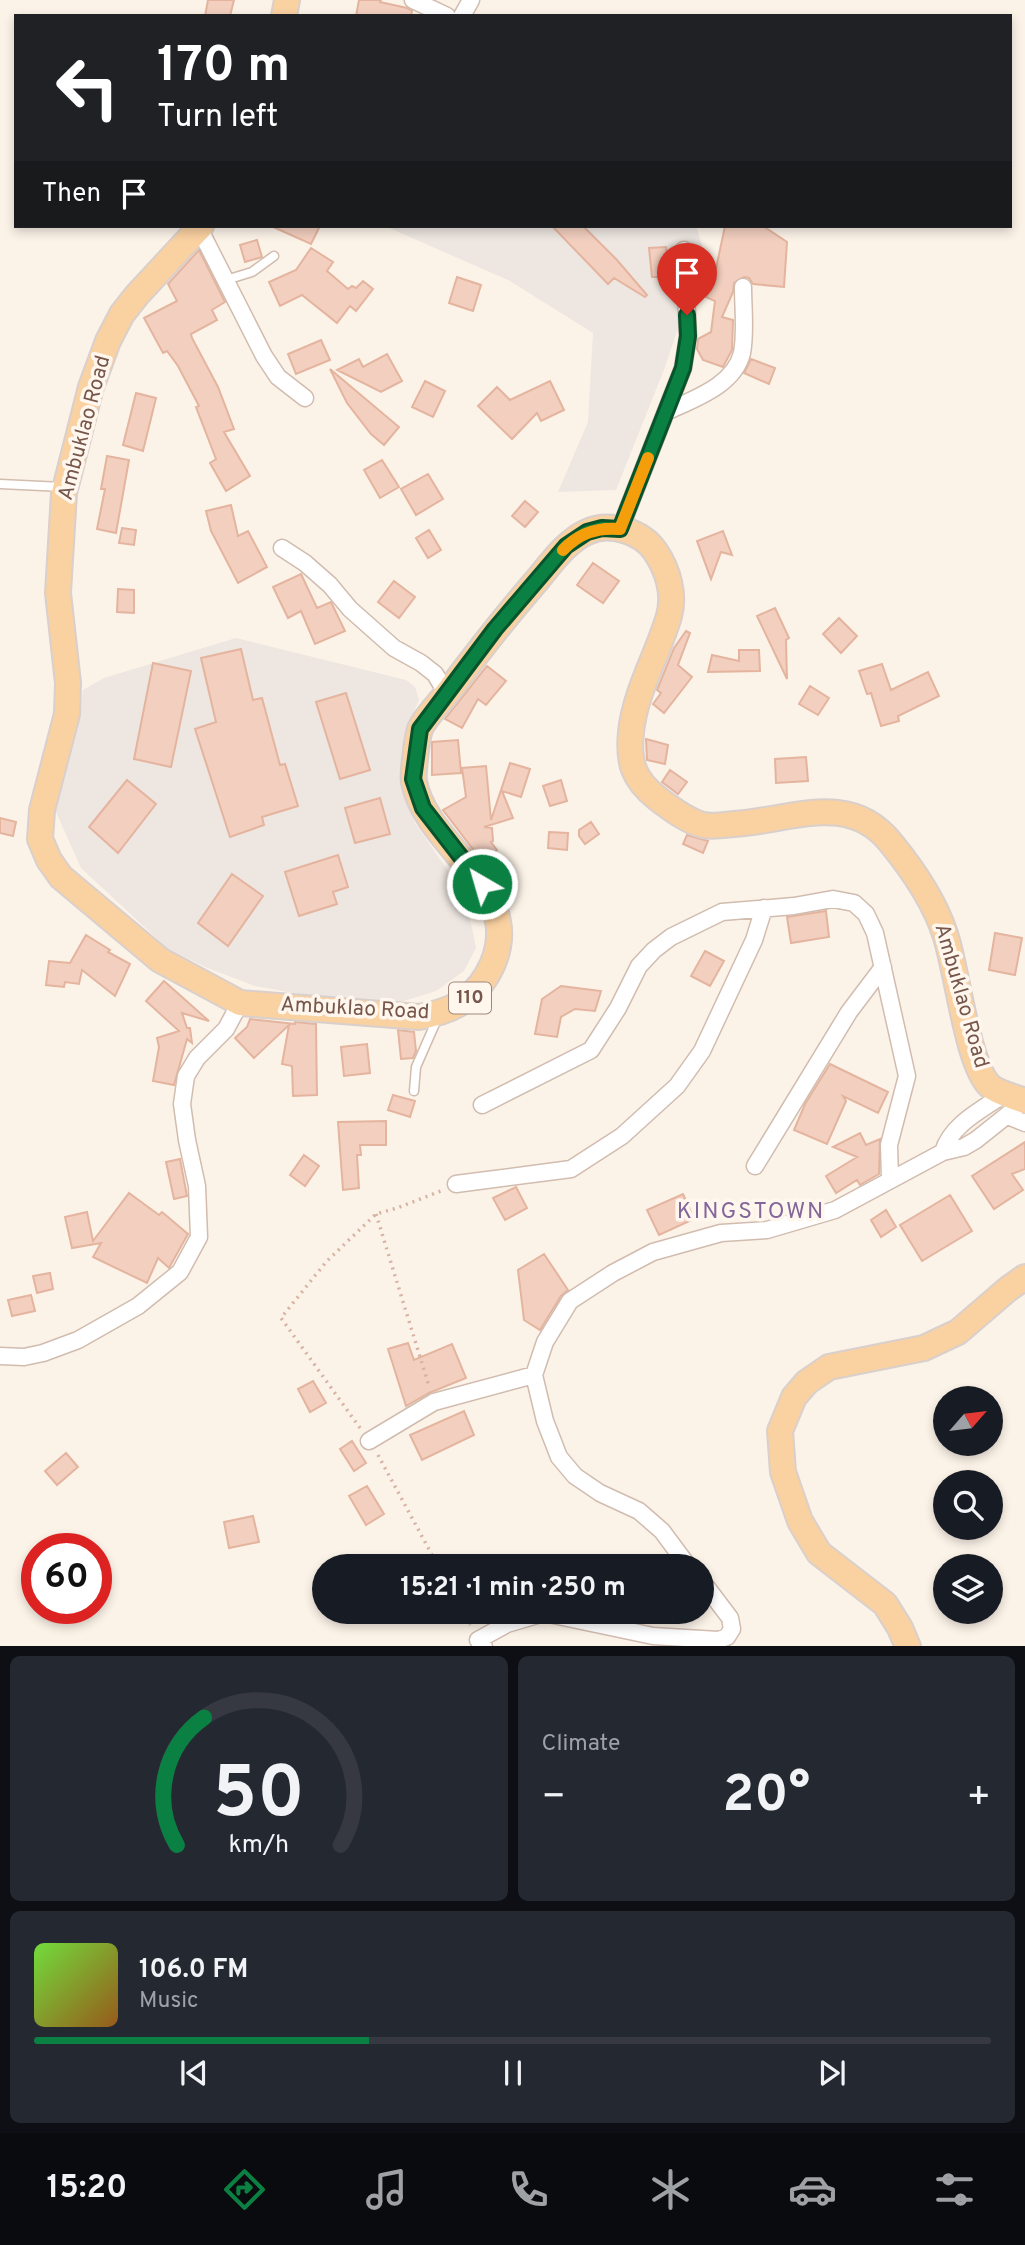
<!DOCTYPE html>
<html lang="en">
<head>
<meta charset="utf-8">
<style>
  body { margin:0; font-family:Overpass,sans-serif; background:#242831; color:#f1f3f6; height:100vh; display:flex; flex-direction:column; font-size:26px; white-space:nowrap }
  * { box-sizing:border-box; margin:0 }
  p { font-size:23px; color:#9ea1a6 }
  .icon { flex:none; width:38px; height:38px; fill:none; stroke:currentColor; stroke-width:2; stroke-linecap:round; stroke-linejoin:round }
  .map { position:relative; height:1646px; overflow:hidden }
  .sheet { display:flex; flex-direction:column; gap:10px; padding:10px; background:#0d0f14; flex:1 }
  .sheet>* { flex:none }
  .guide { position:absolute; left:14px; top:14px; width:998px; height:214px; border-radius:0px; box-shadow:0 4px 10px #0003; background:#202124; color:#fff; overflow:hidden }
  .needle { width:46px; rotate:62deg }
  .controls { position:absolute; left:933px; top:1386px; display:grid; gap:14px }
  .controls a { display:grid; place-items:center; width:70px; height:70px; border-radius:50%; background:#171b24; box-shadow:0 4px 10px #0003; font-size:35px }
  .speed { position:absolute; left:21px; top:1533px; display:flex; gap:14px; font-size:35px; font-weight:700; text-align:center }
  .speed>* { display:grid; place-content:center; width:91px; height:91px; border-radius:50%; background:#171b24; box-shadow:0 4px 10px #0003; line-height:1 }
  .speed .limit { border:10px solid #d22; background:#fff; color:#111 }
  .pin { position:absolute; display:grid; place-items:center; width:60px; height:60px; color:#fff; margin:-72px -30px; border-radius:50% 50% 50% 0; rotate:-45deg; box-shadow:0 0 7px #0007 }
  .pin .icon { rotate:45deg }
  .me { position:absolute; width:77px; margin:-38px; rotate:322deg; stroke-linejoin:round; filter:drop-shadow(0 0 5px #0008) }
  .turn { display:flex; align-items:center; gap:24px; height:147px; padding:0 28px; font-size:32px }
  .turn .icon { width:91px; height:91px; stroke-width:2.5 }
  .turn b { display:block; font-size:49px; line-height:60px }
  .then { display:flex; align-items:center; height:66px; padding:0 28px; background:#0003; gap:14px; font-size:26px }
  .big { font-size:52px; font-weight:700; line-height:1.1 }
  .sheet .card { flex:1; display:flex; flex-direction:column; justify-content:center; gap:10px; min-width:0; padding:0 24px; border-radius:10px; background:#242831 }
  .sheet .dial { align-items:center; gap:0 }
  .dial svg { height:182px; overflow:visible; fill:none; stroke:#363941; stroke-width:7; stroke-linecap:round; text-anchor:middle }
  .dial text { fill:#f1f3f6; stroke:none }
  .song { display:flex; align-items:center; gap:21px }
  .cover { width:84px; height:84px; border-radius:10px; background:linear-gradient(135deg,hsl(100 70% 55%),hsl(30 70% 35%)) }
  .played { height:7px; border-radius:4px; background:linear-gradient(90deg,#0b8043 35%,#363941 35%) }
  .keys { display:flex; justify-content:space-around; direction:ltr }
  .heat { display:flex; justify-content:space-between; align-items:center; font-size:38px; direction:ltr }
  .sheet .tiles { flex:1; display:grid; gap:10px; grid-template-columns:1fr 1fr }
  .card:last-child { grid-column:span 2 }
  .trip { position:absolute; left:312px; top:1554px; width:402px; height:70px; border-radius:35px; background:#171b24; box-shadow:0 4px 10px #0003; font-weight:700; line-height:70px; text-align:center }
  .menu { display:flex; height:112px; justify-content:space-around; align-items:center; background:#090b0e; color:#9ea1a6 }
  .menu .icon { width:49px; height:49px }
  .menu .active { color:#0b8043 }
  .menu b { font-size:32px; color:#f1f3f6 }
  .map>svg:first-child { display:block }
  .industrial { fill:#ede6e1 }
  .building { fill:#f2cfbf; stroke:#e4b49f; stroke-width:2 }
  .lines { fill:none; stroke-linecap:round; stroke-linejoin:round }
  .service-casing { stroke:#d1bcaf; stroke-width:11 }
  .minor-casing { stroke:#d1bcaf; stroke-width:19 }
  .primary-casing { stroke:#d9d0cd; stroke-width:28 }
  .path { stroke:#d7b2a2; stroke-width:3.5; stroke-dasharray:2 5; stroke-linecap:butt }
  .service { stroke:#fff; stroke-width:8 }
  .minor { stroke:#fff; stroke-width:16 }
  .primary { stroke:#fad1a1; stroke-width:24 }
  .route-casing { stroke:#07532c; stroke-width:18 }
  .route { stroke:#0b8043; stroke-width:12 }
  .slow { stroke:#f59e0b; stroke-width:12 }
  .labels { text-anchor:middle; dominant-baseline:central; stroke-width:7; stroke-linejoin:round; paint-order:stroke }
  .shield { fill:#fff7ee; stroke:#a0877c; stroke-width:2 }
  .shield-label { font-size:19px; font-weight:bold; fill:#77574b }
  .street-label { font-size:21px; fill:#77574b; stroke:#fff7ee }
  .neighbourhood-label { font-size:23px; letter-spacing:2px; fill:#84679a; stroke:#fff7ee }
</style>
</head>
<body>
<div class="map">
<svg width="1025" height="1647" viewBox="0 0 1025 1647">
  <rect width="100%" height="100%" fill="#fcf3e8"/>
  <path class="industrial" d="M385,226H696L704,252L665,367L616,490L558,492L588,422L593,333L510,281Z
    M236,638L406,680L415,687L419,700L404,734L401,782L415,823L453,878L469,913L476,948L464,971L436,991L401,1002L326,999L255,986L205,967L167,948L81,868L55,810L59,786L75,736L83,690L104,678Z"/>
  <path class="building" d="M208,0H234L230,16H205Z
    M359,0H381L380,2L407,8L412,11L411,16H356Z
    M271,226H320L311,244Z
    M552,226H583L617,260L647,295L645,297L614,278L608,284Z
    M725,226H763L787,242L784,287L753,284L749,278L744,277L734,283L733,292L722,317L733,320L732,350L723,367L703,360L697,349L698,339L711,332L715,301L706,297L714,278Z
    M257,240L262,257L245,262L240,245Z
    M666,247L671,277H652L649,248Z
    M311,248L333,262L327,271L348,289L352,286L356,288L363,281L373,289L356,311L350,306L337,323L302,295L280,306L269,282L296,270Z
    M199,250L225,302L212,310L217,320L191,334L192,338L218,387L234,429L224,432L250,476L226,491L210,463L216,459L196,407L199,406L178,366L167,351L163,353L144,318L177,301L168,284Z
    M457,277L481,285L473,311L449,303Z
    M321,340L330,360L296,374L288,354Z
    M387,354L402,381L381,392L337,370L359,359L363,367Z
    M751,359L775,368L769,384L744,373Z
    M330,369L399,427L384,445L371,434L347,403Z
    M425,381L445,391L433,417L412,407Z
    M550,381L564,410L541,421L537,413L512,439L478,406L497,387L510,400Z
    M136,393L156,398L143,451L123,445Z
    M107,456L129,460L116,533L97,529L105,489H101Z
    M382,460L399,487L380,498L364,470Z
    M428,474L443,499L416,515L401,489Z
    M525,501L538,512L525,527L512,516Z
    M231,505L238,536L248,531L267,567L238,583L211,531L206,511Z
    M122,528L136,530L134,545L119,543Z
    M429,530L441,550L428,558L416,538Z
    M723,531L732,555L721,552L711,579L697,541Z
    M593,563L619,581L603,603L577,585Z
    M301,574L317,608L331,602L345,631L315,644L301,611L288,618L273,587Z
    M394,581L415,597L399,618L378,602Z
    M118,589L134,590V613L117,612Z
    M775,608L789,638L786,640L787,679L757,616Z
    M839,618L857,636L841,653L823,634Z
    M686,631L690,633L678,665L692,677L664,713L653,704L661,693L657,690L674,648Z
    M241,649L253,700L262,698L280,765L285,764L298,806L262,817L264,825L230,837L195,729L216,722L201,658Z
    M739,650H759L760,671L708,672L712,655L739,661Z
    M153,663L191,671L171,767L134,759Z
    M882,664L891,690L928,672L939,696L898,716L899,721L881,726L871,693L867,694L859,671Z
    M487,666L506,681L486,705L478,699L462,728L445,719Z
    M810,686L829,698L818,715L799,704Z
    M346,693L370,770L340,779L316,702Z
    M646,739L668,745L665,764L647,760Z
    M458,740L461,773L432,775V742Z
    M806,757L808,781L776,783L775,759Z
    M510,763L530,769L521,797L502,791L513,818L484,827L492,828L493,841L491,842L497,850L482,861L443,810L466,797L462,768L486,766L491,820Z
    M670,770L687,782L678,794L662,782Z
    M127,780L156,804L118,853L89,827Z
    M561,780L567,801L550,806L543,786Z
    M380,798L390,834L355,843L345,808Z
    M0,818L16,822L13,836L0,833Z
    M591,822L599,834L585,844L579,836V830Z
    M549,832L568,833L567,850L548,848Z
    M687,835L708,841L703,853L683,844Z
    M338,855L348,887L333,892L337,904L299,916L285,872Z
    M232,874L263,896L228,946L198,923Z
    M826,911L829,937L791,943L787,917Z
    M995,933L1022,938L1015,975L989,970Z
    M86,935L110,950L108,952L130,964L115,996L82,970L79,984L65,982L64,987L46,985L49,961L70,963Z
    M705,951L724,961L710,986L691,976Z
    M164,981L209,1021L182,1013L187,1028H190L192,1043L187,1039L174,1085L153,1081L159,1047L157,1038L179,1031L146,1001Z
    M561,986L601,991L595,1011L575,1009L561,1017L557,1037L535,1034L542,999Z
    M250,1019L295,1024V1022L316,1024L317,1095L293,1096L292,1066L282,1064L289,1025L254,1058L235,1038L247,1027Z
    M398,1030L414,1032L416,1051L413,1058L401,1059Z
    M367,1044L370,1073L344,1076L341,1047Z
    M830,1064L888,1092L878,1113L843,1096L846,1101L827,1144L794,1130L805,1104Z
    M393,1095L415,1101L410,1117L388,1110Z
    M386,1121V1145H360L361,1155H357L359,1188L343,1190L338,1122Z
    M860,1133L866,1145L880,1139L879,1174L860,1185L857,1180L836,1193L826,1176L857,1157L833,1147Z
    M1025,1142V1169L1012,1174L1023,1190L994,1209L972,1176Z
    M304,1155L319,1166L305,1186L290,1175Z
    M180,1159L187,1196L174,1199L166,1162Z
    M516,1187L527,1208L505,1220L493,1198Z
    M129,1193L159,1215L162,1212L188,1234L169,1268L158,1258L147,1283L93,1257L101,1243L72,1248L65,1217L87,1212L93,1241Z
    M683,1194L694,1219L659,1235L647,1210Z
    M950,1195L972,1231L922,1261L900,1225Z
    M886,1210L896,1227L881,1237L871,1220Z
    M544,1254L568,1290L561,1296L540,1330L524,1320L518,1270Z
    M50,1273L53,1289L37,1293L33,1276Z
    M31,1295L35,1311L12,1316L8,1300Z
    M408,1343L414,1360L452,1344L466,1378L429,1393L406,1406L388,1349Z
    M313,1381L326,1403L310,1412L298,1389Z
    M464,1411L474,1435L422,1460L410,1435Z
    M352,1441L366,1463L354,1471L340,1449Z
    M66,1453L78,1467L57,1485L45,1471Z
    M367,1486L384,1514L366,1525L349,1496Z
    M253,1516L259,1542L229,1548L224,1522Z"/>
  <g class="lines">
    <g class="service-casing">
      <path id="service" d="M226,280L252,272L274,256
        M0,484L63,487
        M414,1091L416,1067L438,1017"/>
    </g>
    <g class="minor-casing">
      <path id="minor" d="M413,0L447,16
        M462,16L471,0
        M199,228L264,356L278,377L305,398
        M666,412C693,399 734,386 742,353C746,332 743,308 743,287
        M620,529L683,368L688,336L684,250
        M282,548L305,563L330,585L350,609L394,648L421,663L435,674L447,694
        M482,1105L591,1050L618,1008L639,966L654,950L671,937L722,912L794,906L833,899L854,903L866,914L875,933L907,1076L889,1145L890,1179
        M1008,1116L1025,1123
        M943,1152C951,1124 983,1109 1006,1093
        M755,1166L849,1012L883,967
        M456,1184L571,1169L622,1136L677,1086L702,1051L754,940L764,908
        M0,1356L24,1357L43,1353L78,1340L138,1306L180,1272L199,1237L197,1186L187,1140L182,1104L186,1076L197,1058L226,1029L240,1003
        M369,1441L434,1402L534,1375
        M688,1566L662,1531L639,1511L600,1493L575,1476L559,1457L545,1421L534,1375L545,1342L570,1301L613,1273L653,1252L721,1233L767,1230L835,1210L943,1152L964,1147L976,1140L1025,1101
        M484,1647L478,1640L507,1624L544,1613L653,1636L718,1640L727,1637L732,1629L730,1618L702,1581"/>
    </g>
    <g class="primary-casing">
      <path id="primary" d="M284,16L287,0
        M201,226L137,295L122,314L108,341L91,387L64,493L58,593L68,683L67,714L42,810L40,839L49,860L61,877L160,960L240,1003L419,1017C449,1012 471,1002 487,975C535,893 428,852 414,782C413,775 414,767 415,759C416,750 417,738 420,729C426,716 439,704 448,692C477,653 506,616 538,579C552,562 567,541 587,532C610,521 642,532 655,551C668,570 675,594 669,616C658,654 635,692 631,732C628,762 633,779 657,798C670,808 687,821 703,825C712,827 725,825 734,824C789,821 849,790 891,843C913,870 934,900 945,934C957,968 967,1065 990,1086C998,1093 1015,1097 1025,1101
        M908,1647L900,1628L885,1604L819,1553L800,1521L783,1472L780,1431L794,1397L807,1382L829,1367L924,1348L958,1332L1008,1289L1025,1277"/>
    </g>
    <path class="path" d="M376,1214L429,1386
      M360,1428L281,1318L326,1262L376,1214L397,1208L441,1191
      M378,1455L438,1566
      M463,1612L470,1625"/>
    <use href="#service" class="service"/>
    <use href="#minor" class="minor"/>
    <use href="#primary" class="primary"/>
  </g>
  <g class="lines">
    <g class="route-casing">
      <path id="route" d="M482,884L423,808L413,779L420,729L495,629L566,546L587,532L602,528L620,529L683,368L688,336L687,315"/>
    </g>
    <use href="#route" class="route"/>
    <path class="slow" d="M563,550C579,533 597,527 620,529L648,458"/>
  </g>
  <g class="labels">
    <rect class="shield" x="449" y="982.5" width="42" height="31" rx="5"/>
    <g class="shield-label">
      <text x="470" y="998">110</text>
    </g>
    <g class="street-label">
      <text transform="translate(85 428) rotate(-75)">Ambuklao Road</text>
      <text transform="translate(961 996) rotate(74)">Ambuklao Road</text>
      <text transform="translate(355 1009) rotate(3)">Ambuklao Road</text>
    </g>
    <g class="neighbourhood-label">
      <text x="751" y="1212">KINGSTOWN</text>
    </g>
  </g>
</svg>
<div class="controls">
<a><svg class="needle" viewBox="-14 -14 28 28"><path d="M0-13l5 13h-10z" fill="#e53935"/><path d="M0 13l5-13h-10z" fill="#9ea1a6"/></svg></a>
<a><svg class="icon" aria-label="search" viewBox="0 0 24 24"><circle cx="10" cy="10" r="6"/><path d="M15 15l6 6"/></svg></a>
<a><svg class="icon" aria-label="layers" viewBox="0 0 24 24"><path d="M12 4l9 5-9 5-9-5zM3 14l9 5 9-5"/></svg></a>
</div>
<div class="speed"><div class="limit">60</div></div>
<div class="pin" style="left:687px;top:315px;background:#d93025"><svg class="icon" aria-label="arrive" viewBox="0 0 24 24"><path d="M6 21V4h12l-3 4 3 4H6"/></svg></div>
<svg class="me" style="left:482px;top:884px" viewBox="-20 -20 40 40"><circle r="17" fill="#0b8043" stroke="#fff" stroke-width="3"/><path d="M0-11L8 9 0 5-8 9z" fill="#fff"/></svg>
<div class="trip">15:21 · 1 min · 250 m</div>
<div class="guide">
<div class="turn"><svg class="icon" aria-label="left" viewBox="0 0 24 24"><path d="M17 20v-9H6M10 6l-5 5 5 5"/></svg><div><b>170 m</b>Turn left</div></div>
<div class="then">Then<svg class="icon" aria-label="arrive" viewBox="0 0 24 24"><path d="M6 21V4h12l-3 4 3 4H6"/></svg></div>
</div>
</div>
<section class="sheet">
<div class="tiles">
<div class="card dial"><svg viewBox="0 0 100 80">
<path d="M14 69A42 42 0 1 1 86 69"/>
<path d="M14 69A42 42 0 0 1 26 13" stroke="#0b8043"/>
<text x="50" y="56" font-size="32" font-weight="700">50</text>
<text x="50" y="72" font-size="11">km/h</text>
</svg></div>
<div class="card"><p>Climate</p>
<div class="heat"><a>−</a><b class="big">20°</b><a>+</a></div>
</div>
<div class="card">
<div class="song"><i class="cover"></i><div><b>106.0 FM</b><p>Music</p></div></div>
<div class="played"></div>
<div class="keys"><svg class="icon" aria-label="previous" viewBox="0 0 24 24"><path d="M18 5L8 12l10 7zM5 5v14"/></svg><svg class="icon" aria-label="pause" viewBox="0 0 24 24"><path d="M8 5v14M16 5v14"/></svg><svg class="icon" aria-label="next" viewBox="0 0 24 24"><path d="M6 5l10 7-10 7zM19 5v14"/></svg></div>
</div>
</div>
</section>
<nav class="menu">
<b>15:20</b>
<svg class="icon active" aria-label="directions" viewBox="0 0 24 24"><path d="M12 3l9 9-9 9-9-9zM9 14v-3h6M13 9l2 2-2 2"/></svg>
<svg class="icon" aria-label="music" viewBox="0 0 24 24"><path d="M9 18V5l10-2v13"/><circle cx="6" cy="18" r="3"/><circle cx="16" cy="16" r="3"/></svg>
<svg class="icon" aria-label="phone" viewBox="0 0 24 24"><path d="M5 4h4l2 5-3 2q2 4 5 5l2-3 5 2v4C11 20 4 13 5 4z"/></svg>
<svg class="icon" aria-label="climate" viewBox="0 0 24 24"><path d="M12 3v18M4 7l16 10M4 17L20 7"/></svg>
<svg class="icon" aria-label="car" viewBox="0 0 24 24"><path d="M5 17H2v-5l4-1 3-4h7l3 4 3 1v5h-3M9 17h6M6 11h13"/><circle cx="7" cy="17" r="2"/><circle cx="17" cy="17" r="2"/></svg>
<svg class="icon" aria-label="filters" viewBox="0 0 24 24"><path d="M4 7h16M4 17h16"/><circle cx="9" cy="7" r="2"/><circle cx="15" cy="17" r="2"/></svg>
</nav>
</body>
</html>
